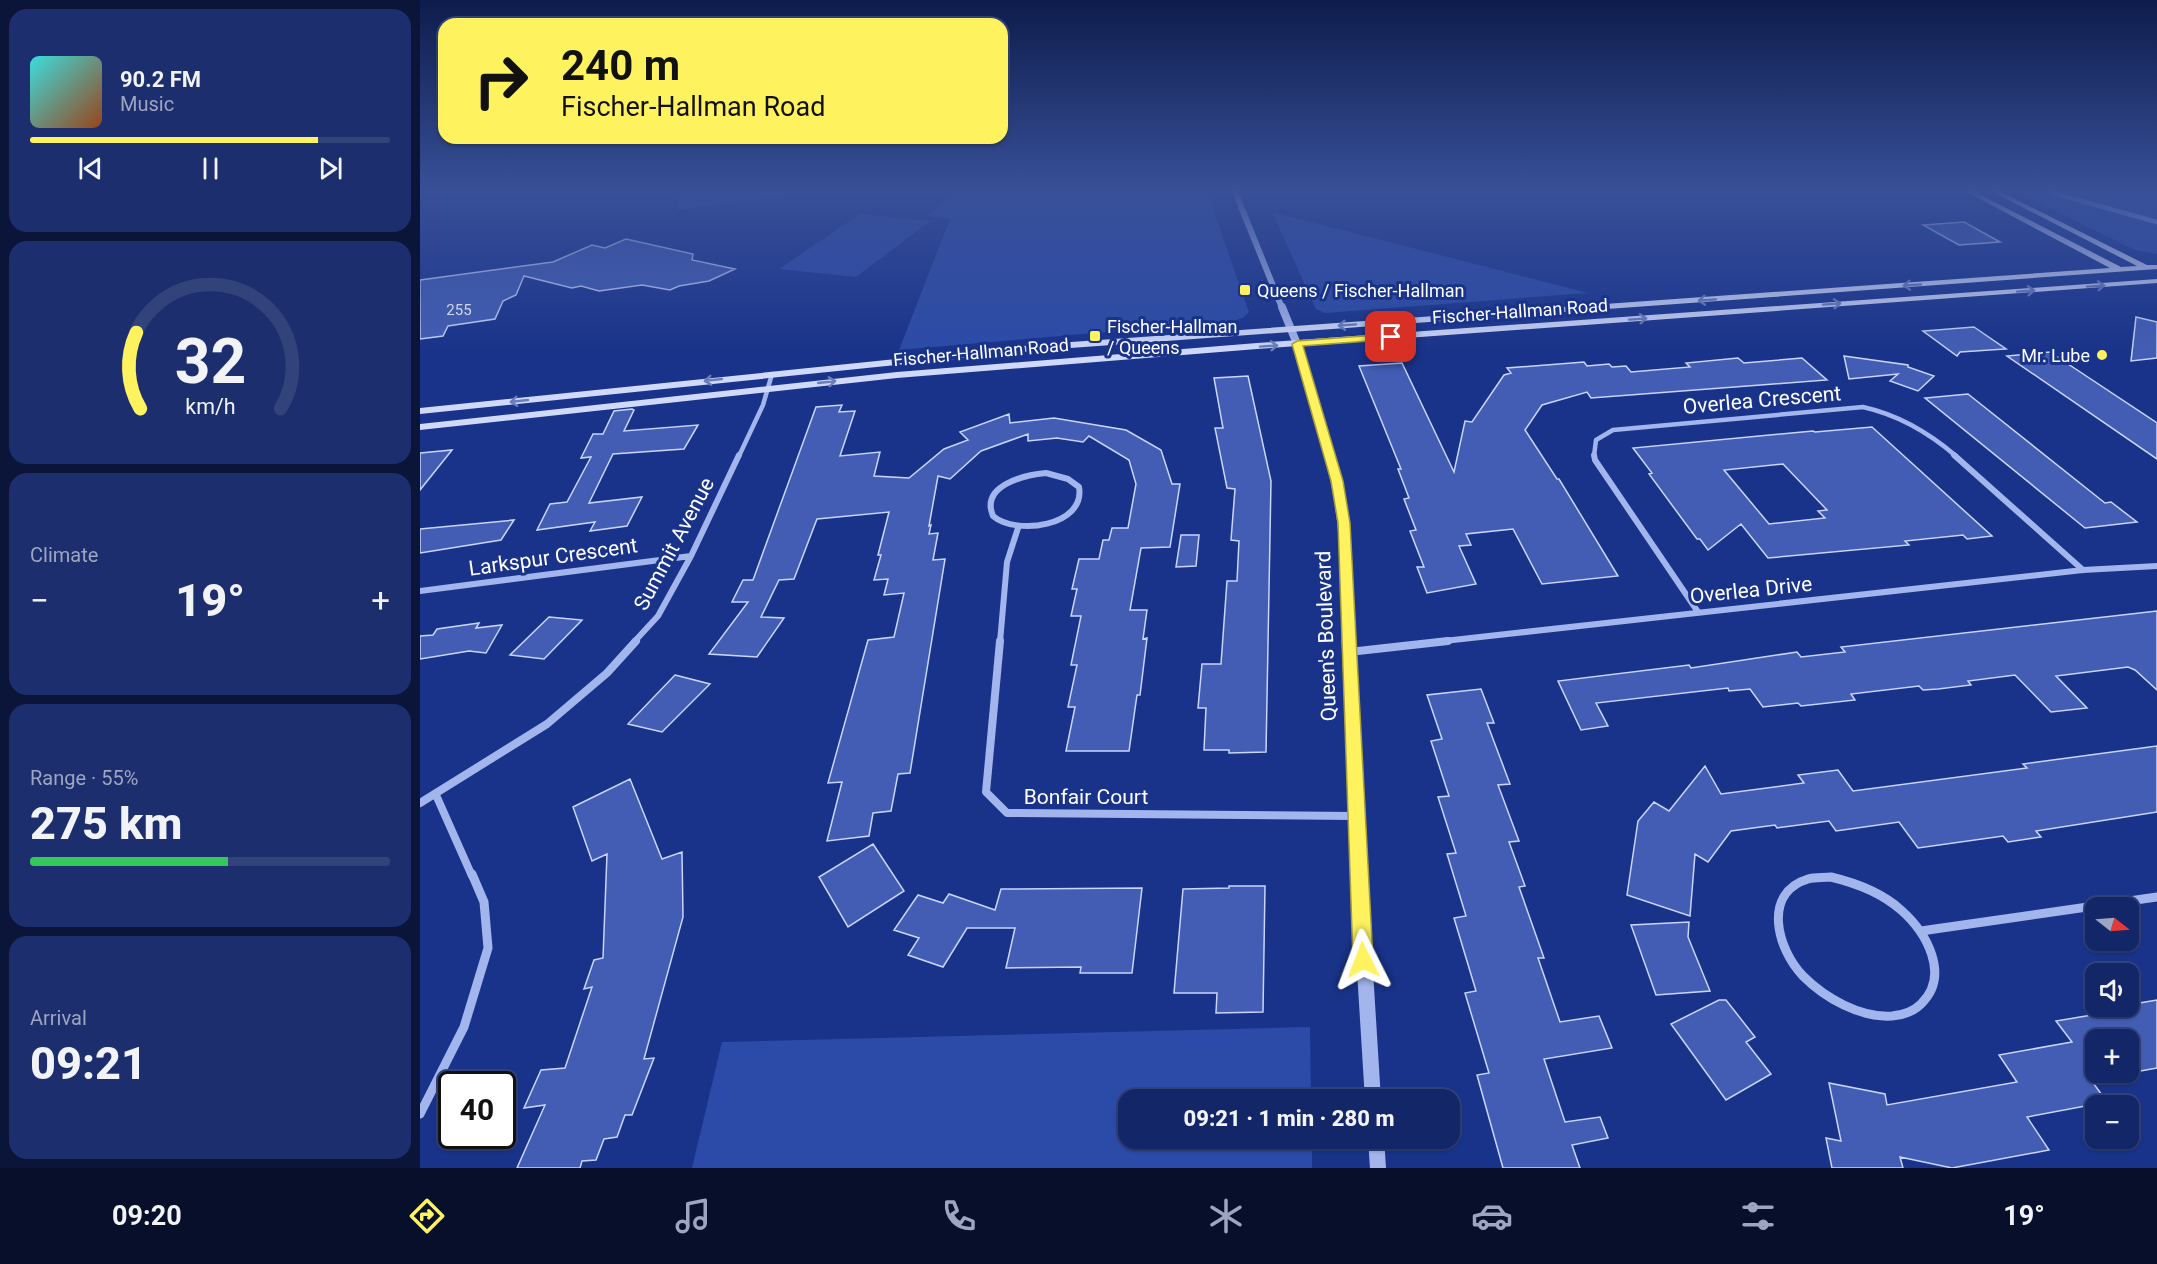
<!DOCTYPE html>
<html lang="en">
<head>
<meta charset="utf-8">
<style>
  body { margin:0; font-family:Roboto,sans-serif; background:#1c2e6e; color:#f1f3f6; height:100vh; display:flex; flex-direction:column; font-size:22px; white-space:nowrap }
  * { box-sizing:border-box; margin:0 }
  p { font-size:20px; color:#9da5c0 }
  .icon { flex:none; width:33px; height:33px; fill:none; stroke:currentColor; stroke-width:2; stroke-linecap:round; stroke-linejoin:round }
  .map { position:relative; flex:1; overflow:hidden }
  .drawer { display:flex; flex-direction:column; gap:9px; padding:9px; background:#0a1539; width:420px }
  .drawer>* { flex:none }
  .hud { position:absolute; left:18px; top:18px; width:570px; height:126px; border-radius:18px; box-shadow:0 2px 4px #0004,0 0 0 2px #32437c; background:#fff25f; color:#111; overflow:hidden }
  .needle { width:39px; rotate:107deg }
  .fabs { position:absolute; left:1665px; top:897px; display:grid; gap:12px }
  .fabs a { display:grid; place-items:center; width:54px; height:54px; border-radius:12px; background:#132668; box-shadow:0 2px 4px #0004,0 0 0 2px #32437c; font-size:30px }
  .speed { position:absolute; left:18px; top:1071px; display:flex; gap:12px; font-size:30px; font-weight:700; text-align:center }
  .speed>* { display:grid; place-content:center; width:78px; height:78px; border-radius:50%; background:#132668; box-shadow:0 2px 4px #0004,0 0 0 2px #32437c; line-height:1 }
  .speed .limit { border:3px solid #111; border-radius:9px; background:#fff; color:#111 }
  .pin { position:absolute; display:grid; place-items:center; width:51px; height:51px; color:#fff; margin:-26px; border-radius:12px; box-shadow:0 3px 9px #0006 }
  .me { position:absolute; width:66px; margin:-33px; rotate:357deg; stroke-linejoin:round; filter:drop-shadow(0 0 4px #0008) }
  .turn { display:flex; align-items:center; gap:21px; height:126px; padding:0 24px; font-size:27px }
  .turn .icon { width:78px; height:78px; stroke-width:2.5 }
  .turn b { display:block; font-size:42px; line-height:51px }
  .big { font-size:45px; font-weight:800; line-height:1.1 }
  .drawer .widget { flex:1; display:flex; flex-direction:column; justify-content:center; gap:9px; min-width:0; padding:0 21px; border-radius:18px; background:#1c2e6e }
  .drawer .dial { align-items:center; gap:0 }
  .dial svg { height:156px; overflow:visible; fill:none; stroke:#32437c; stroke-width:7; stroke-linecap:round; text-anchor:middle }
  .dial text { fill:#f1f3f6; stroke:none }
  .song { display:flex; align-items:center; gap:18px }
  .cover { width:72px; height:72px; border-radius:9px; background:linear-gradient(135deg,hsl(180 70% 55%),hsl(20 70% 35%)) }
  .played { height:6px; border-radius:3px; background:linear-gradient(90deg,#fff25f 80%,#32437c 80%) }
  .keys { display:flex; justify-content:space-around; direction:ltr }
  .heat { display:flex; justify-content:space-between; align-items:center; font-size:33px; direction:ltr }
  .charge { height:9px; border-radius:4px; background:linear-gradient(90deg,#34c759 55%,#32437c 0) }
  .trip { position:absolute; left:698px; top:1089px; width:342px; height:60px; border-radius:18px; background:#132668; box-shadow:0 2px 4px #0004,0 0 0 2px #32437c; font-weight:800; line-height:60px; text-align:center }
  .tab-bar { display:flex; height:96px; justify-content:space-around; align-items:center; background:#080f2a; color:#9da5c0 }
  .tab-bar .icon { width:42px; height:42px }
  .tab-bar .active { color:#fff25f }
  .tab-bar b { font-size:27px; color:#f1f3f6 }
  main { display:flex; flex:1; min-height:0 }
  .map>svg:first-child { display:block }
  .green { fill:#2c4ba8 }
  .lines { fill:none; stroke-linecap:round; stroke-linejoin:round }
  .stream { stroke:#96adf0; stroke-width:4.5 }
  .building { fill:#425db3; stroke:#c9d5fa; stroke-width:1.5; fill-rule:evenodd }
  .minor-far3 { stroke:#a3b5ed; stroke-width:4.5 }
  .minor-far2 { stroke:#a3b5ed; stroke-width:6 }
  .minor-far1 { stroke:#a3b5ed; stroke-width:8 }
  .minor { stroke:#a3b5ed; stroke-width:9 }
  .tertiary-far4 { stroke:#a3b5ed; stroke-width:6 }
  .tertiary-far3 { stroke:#a3b5ed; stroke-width:8 }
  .tertiary-far2 { stroke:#a3b5ed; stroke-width:10 }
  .tertiary-far1 { stroke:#a3b5ed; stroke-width:13 }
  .tertiary { stroke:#a3b5ed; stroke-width:16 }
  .secondary { fill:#d0d9fa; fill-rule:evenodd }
  .oneway { stroke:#6b7ebc }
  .route { fill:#fff25f; stroke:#a69d3e; stroke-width:1.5 }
  .poi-dot { fill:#fff25f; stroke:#19338a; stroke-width:2 }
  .labels { text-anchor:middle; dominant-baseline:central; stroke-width:6; stroke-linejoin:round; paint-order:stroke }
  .far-number-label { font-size:15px; fill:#d0d6ec }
  .far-poi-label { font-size:18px; fill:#fff; stroke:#19338a; text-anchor:start }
  .far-street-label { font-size:18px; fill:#fff; stroke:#19338a }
  .street-label { font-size:21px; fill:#fff; stroke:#19338a }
</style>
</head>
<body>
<main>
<section class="drawer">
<div class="widget">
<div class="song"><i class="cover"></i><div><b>90.2 FM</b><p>Music</p></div></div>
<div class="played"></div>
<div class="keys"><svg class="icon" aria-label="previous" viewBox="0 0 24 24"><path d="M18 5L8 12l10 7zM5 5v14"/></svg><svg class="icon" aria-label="pause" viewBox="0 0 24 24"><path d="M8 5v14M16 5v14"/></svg><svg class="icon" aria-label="next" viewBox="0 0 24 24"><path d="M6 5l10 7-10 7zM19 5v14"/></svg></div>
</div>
<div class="widget dial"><svg viewBox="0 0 100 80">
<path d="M14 69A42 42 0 1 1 86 69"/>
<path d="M14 69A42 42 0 0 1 12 30" stroke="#fff25f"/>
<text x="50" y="56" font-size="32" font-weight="700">32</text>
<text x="50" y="72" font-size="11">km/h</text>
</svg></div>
<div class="widget"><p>Climate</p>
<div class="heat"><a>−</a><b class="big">19°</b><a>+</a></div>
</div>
<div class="widget"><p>Range · 55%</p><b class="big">275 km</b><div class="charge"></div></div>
<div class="widget"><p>Arrival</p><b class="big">09:21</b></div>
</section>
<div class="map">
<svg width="1737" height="1168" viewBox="0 0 1737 1168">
  <rect width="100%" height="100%" fill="#19338a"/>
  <path class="green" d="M260,189H417L256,210Z
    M541,189H786L829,312L823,318L812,321L479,350L530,219L506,216Z
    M1591,189H1737V254L1715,250Z
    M852,212L1168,293L905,313L896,309Z
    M440,214L510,221L436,277L359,269Z
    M890,1027L891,1099L708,1100V1138L892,1139V1168H272L302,1042Z"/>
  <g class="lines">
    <path class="stream" d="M1627,189L1640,195L1737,222"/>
  </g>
  <path class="building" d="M1544,222L1580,242L1539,245L1503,225Z
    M206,239L273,254L272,260L315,269L289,281L259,286L250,290L222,285L179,291L161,286L152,288L104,276L96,295L83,301L75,319L28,326L23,336L0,339V280L133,262L172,245L185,248Z
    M1716,317L1737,322V358L1711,361Z
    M1554,327L1586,349L1540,352L1537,356L1503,331Z
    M1630,352L1737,423V459L1587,356Z
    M1424,356L1488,365V367L1514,376L1498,391L1470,381L1478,374L1429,379Z
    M1318,358L1324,363L1382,358L1407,380L1171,398L1167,392L1122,405L1105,430L1137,479H1139L1198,576L1122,584L1093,529L1046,534L1051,545L1039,546L1056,584L1007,593L997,567H1004L990,531L996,530L984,499L989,498L978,469H981L939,366L982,363L1034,472L1045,421L1052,422L1084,375L1091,373L1087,368L1164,362L1167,366L1189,364L1192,367L1206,366L1211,372L1270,367L1266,363Z
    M828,376L851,481L846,752L809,753V750H784L786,708H778L782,664H801L807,581H817L819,541L811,540L815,489L807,488L795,428H803L794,378Z
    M1548,394L1685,503L1691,502L1717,522L1665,528L1505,398Z
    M422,405L419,412L435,411L420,456L460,452L454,476L489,478L524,449L548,440L540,432L589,414L590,423L634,418L706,430L741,450L752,484H760L750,547L721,548L710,610H727L723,639L727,638L720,695H717L709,751H646L655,707H648L657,665H651L661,616H651L657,589H652L659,559H679L683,540H689L692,528H708L716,484L709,460L669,436L663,442L637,438L608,441V434L561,451L530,479L518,476L509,526L511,525L509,534L518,533L513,560L525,559L490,773L478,774L471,811L453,813L449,836L407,841L422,782L408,783L448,640L474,637L484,593L464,595L468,579L454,580L461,555H458L469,512L397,519L374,579L359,580L341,617L364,618L337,657L289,654L328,602H312L323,580H333L396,407Z
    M212,409L214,410L204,431L278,425L264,449L193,454L169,503L222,497L207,526L170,531L175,522L117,530L130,504L147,502L171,457L161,458L173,434H183L194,411Z
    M1452,427L1572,536L1547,539L1543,535L1485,541L1489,545L1348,558L1321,524L1288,550L1280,539H1277L1229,474L1232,473L1213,448L1393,431L1395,432ZM1363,464L1407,510L1398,511L1405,518L1349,524L1304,470Z
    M32,450L0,490V453Z
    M94,520L81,540L0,553V529Z
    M761,535H779L776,566L756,567Z
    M1737,611V690L1715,670L1708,667L1636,676L1667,708L1631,712L1595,675L1548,681L1551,685L1518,689L1503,690L1499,686L1431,694L1435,700L1381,706L1378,703L1343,707L1330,689L1309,691L1308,688L1176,703L1188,726L1161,730L1138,681L1269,665L1271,668L1377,652L1381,657L1425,652L1421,647Z
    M129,617L162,620L124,659L90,655Z
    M59,623L56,628L82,625L66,653L49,651L0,659V636L13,635L17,629Z
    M255,675L290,684L242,732L208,724Z
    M1061,689L1074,723H1067L1090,784L1078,785L1099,841L1089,842L1105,886L1099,887L1124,958H1118L1140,1022L1179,1016L1192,1048L1124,1059L1145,1122L1180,1117L1188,1138L1152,1145L1160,1168H1083L1057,1075L1069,1073L1045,993L1056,991L1034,918L1046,916L1027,854L1036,853L1018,797L1029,796L1011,741L1022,739L1007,695Z
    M1737,746V812L1616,831L1621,837L1588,842L1583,836L1498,848L1479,822L1416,831L1409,821L1357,828L1355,825L1311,831L1288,862L1275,854L1270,916L1207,895L1218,821L1234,802L1249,811L1285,766L1301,794L1384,783L1378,775L1418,770L1433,791L1607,768L1603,764Z
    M210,779L242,859L262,852L263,917L224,1059L234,1058L212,1115H205L197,1137L184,1139L176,1160L162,1161L160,1168H97L125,1105L104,1108L121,1070L145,1068L172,987L164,989L174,960L183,958L187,854L172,861L153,807Z
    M453,844L484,891L428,927L399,877Z
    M809,886H845L843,1012L796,1013L797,993H754L763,889L809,888Z
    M722,888L712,973H660L661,967L586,968L595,928H547L523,967L488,955L499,938L474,930L498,895L523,903L529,894L575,910L581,889Z
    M1269,922L1268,937L1290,991L1236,995L1211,925Z
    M1299,1000H1306L1335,1037L1326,1042L1351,1074L1306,1100L1251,1024Z
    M1737,1000V1068L1671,1080L1687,1102L1607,1117L1629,1150L1532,1168L1480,1157L1483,1168H1412L1406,1138L1421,1141L1409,1083L1465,1094L1467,1105L1597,1082L1579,1055L1652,1042L1636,1021L1708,1009V1005ZM1676,1040H1708V1072H1676Z"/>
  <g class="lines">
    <path class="minor-far3" d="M319,456L343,405L352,374
      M1174,456L1176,440L1193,430L1443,407C1479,415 1508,432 1536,456"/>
    <path class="minor-far2" d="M1174,455L1175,460L1278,612
      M1534,455L1663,570
      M626,473L648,479L659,487C666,526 596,536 573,516C560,485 605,475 626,473Z
      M0,591L271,556
      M214,642L238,616L271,556L319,455
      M580,642L587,562L598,528
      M1015,642L1663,570L1737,566"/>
    <path class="minor-far1" d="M580,641L566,792L587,813L935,816
      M929,652L1028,641
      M16,795L52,876
      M0,803L127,724L187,673L216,641"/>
    <path class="minor" d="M1411,877C1436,883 1461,892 1481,910C1506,932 1531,975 1501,1004C1493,1012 1483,1015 1472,1016C1440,1018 1405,998 1383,976C1357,949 1342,893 1388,879C1395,877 1404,878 1411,877Z
      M1501,931L1737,897
      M0,1114L44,1027L68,948L64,902L52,874"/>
    <path class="tertiary-far4" d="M814,189L862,308"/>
    <path class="tertiary-far3" d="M862,307L877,344L910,456"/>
    <path class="tertiary-far2" d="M909,455C927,516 926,579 928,642"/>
    <path class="tertiary-far1" d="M928,641L939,876"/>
    <path class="tertiary" d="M939,874L953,1100
      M956,1138L958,1168"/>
    <path class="secondary" d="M1541,189H1549L1701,267L1717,266L1567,189H1575L1727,265H1737V269L623,350L0,414V408L623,344L1690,268Z
      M1737,279V283L837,349L477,378L0,430V424L477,372L837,343Z"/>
  </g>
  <defs><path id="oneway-shaft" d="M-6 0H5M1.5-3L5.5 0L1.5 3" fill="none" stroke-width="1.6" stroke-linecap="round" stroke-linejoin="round" transform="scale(1.5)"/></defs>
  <g class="oneway">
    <use href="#oneway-shaft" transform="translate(1492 285) rotate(176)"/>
    <use href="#oneway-shaft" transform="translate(1676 286) rotate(-4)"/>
    <use href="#oneway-shaft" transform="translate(1606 291) rotate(-4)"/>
    <use href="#oneway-shaft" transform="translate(1287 300) rotate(176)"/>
    <use href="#oneway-shaft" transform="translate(1412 304) rotate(-4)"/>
    <use href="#oneway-shaft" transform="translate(1218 319) rotate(-4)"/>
    <use href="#oneway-shaft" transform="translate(927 325) rotate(176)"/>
    <use href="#oneway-shaft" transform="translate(849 346) rotate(-4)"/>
    <use href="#oneway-shaft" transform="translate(293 380) rotate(174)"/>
    <use href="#oneway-shaft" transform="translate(407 382) rotate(-6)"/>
    <use href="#oneway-shaft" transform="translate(99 401) rotate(174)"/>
  </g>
  <linearGradient id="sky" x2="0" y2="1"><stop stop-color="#0e1c4c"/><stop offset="0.54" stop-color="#385098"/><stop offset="1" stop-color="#385098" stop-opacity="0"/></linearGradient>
  <rect width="1737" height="353" fill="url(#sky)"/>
  <path class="route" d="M971,334L976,337L975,339L883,346L923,481L930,523L953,960L950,967L943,970L936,967L933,960L918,523L911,481L872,344L877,341Z"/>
  <g class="poi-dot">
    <rect x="819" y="284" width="12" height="12" rx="3"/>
    <rect x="669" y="330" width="12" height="12" rx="3"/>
    <circle cx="1682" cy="355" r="6"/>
  </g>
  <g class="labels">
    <g class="far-number-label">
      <text x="39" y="310">255</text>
    </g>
    <g class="far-poi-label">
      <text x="837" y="290">Queens / Fischer-Hallman</text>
      <text x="687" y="326">Fischer-Hallman<tspan x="687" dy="21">/ Queens</tspan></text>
      <text x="1670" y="355" text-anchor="end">Mr. Lube</text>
    </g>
    <g class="far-street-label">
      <text transform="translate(1100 311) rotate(-4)">Fischer-Hallman Road</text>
      <text transform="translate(561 352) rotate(-5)">Fischer-Hallman Road</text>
    </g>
    <g class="street-label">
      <text transform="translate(1342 400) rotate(-5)">Overlea Crescent</text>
      <text transform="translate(254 544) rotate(-62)">Summit Avenue</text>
      <text transform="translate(133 557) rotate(-8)">Larkspur Crescent</text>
      <text transform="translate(1331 590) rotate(-6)">Overlea Drive</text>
      <text transform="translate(906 636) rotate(-92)">Queen's Boulevard</text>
      <text x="666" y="797">Bonfair Court</text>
    </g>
  </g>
</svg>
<div class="fabs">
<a><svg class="needle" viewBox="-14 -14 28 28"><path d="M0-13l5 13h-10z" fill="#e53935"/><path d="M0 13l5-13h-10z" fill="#9da5c0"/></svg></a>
<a><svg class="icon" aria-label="sound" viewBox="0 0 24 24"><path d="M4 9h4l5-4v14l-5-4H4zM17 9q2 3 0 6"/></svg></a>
<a>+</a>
<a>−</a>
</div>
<div class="speed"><div class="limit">40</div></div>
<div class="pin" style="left:971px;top:337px;background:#d93025"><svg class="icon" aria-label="arrive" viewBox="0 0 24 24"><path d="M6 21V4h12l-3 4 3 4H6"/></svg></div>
<svg class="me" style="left:943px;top:960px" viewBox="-20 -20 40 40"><path d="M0-17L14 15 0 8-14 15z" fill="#fff25f" stroke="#fff" stroke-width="4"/></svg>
<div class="trip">09:21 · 1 min · 280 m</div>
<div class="hud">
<div class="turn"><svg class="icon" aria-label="right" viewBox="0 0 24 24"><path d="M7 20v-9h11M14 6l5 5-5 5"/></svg><div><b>240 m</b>Fischer-Hallman Road</div></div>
</div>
</div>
</main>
<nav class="tab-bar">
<b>09:20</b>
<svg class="icon active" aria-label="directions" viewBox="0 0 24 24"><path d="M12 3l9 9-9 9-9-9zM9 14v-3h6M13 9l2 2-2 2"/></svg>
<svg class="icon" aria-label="music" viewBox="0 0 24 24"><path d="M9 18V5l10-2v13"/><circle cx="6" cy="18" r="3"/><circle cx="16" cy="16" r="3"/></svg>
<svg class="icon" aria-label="phone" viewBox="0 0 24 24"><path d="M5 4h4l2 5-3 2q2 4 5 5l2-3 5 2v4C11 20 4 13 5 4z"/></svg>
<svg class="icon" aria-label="climate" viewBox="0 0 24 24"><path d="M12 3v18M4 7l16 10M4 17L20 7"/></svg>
<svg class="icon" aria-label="car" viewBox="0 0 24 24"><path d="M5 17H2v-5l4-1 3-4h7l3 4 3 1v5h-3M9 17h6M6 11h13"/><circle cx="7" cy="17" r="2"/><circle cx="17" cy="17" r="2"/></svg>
<svg class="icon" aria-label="filters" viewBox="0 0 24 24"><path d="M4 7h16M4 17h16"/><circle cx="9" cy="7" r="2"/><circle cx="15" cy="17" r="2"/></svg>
<b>19°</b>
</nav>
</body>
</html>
